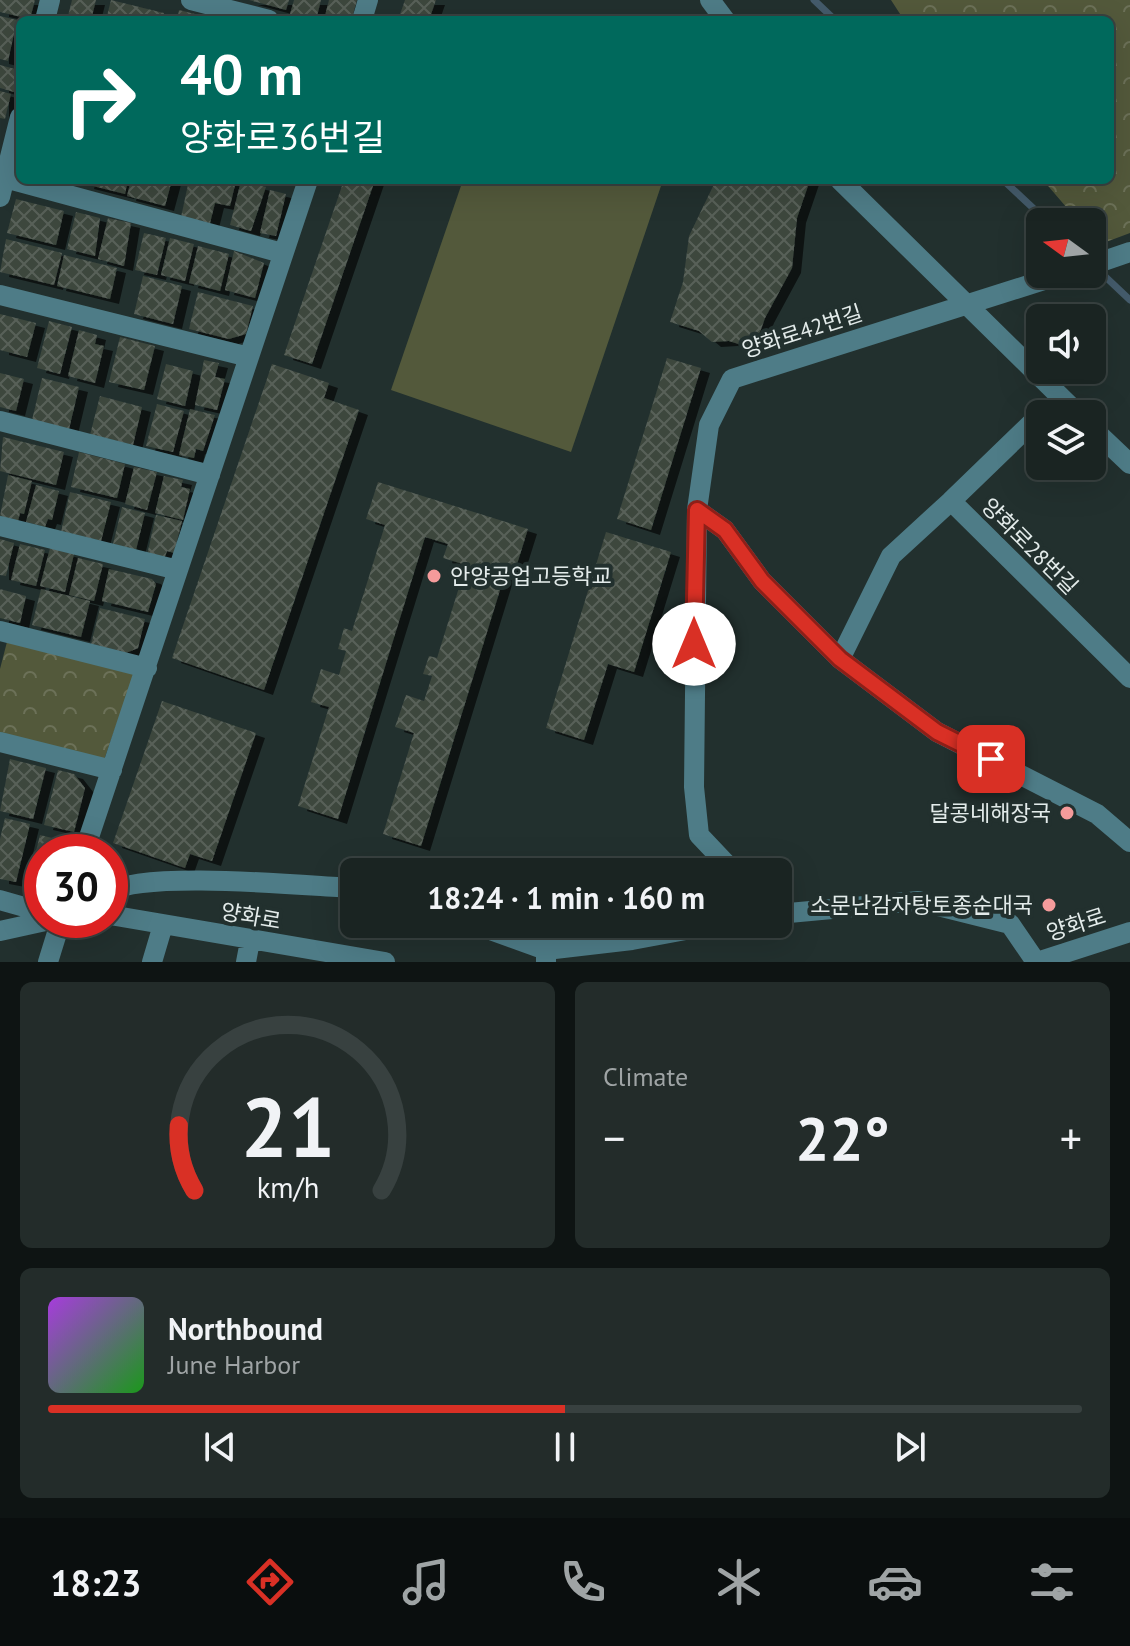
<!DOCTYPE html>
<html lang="en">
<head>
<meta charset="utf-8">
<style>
  body { margin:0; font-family:"PT Sans","Noto Sans KR",sans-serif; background:#232c2a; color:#f1f3f6; height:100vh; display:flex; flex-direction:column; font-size:30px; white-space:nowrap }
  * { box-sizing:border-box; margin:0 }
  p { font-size:26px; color:#9fa4a5 }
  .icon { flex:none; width:44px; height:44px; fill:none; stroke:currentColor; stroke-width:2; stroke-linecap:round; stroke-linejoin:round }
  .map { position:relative; height:962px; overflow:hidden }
  .panel { display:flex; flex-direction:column; gap:20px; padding:20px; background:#0e1413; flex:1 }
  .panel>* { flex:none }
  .hud { position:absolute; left:16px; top:16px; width:1098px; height:168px; border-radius:12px; box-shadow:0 8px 32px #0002,0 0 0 2px #384140; background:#00695c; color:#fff; overflow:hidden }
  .needle { width:52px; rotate:285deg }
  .buttons { position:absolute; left:1026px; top:208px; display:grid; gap:16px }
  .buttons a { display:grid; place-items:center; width:80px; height:80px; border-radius:12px; background:#1a2422; box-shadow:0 8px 32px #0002,0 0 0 2px #384140; font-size:40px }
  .speed { position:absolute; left:24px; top:834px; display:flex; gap:16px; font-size:40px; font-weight:700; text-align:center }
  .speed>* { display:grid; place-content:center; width:104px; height:104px; border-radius:50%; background:#1a2422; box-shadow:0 8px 32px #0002,0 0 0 2px #384140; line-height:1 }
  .speed .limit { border:12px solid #d22; background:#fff; color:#111 }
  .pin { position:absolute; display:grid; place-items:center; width:68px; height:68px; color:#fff; margin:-34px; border-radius:16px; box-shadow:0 4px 12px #0006 }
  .me { position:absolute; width:88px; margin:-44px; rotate:0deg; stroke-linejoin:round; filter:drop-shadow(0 0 6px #0008) }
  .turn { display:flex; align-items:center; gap:28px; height:168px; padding:0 32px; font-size:36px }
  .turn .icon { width:104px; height:104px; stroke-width:2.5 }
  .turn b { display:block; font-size:56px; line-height:68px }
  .big { font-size:60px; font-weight:700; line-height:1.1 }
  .panel .widget { flex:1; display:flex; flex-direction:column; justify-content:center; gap:12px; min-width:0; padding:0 28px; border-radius:12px; background:#232c2a }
  .panel .dial { align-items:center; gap:0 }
  .dial svg { height:208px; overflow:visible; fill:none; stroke:#384140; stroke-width:7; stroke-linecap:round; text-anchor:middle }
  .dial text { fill:#f1f3f6; stroke:none }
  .song { display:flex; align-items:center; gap:24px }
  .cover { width:96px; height:96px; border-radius:12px; background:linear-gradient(135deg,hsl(280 70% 55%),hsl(120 70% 35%)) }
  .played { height:8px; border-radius:4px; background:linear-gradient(90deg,#d93025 50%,#384140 50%) }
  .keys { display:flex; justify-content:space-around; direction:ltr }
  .heat { display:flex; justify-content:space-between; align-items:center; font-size:44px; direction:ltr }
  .panel .tiles { flex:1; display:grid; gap:20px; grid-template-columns:1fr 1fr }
  .widget:last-child { grid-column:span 2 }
  .trip { position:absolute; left:340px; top:858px; width:452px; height:80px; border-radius:12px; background:#1a2422; box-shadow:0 8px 32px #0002,0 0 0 2px #384140; font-weight:700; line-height:80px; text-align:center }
  .tabs { display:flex; height:128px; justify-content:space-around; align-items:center; background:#0a0e0e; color:#9fa4a5 }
  .tabs .icon { width:56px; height:56px }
  .tabs .active { color:#d93025 }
  .tabs b { font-size:36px; color:#f1f3f6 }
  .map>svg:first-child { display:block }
  .park { fill:url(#park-crowns) }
  .pitch { fill:#53593b }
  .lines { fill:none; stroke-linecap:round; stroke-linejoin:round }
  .stream { stroke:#445b6b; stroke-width:7 }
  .building { fill:url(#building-cross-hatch); filter:url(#shadow) }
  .minor { stroke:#4e7c87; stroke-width:20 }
  .route-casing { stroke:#8d1f18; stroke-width:20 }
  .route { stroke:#d93025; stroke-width:14 }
  .poi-dot { fill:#f59b9b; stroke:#22302e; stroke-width:3 }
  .labels { text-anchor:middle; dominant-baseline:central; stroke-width:8; stroke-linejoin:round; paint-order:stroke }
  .street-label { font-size:22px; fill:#e3ebea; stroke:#22302e }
  .poi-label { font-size:22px; fill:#e3ebea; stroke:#22302e; text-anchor:end }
</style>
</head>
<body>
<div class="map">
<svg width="1130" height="962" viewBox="0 0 1130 962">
  <defs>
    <pattern id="park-crowns" width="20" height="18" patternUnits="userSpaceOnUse" patternTransform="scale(2)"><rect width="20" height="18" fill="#53593b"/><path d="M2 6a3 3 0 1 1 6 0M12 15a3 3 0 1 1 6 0" fill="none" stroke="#6c7158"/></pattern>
    <pattern id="building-cross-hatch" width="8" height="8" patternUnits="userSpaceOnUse" patternTransform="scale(2)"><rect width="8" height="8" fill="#3c463d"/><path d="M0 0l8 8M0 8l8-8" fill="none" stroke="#586159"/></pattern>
    <filter id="shadow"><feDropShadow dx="9" dy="5" stdDeviation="0" flood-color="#0009"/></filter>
  </defs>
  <rect width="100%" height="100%" fill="#22302e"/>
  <path class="park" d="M891,0H1130V233L1098,245L1092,237V222H1079L1043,180H1110V20H904Z
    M8,638L136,669L104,760L0,734V669Z"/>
  <path class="pitch" d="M463,180H663L571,452L391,390Z"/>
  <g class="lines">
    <path class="stream" d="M814,0L835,20
      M1003,180L1048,222
      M1094,266L1130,300"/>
  </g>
  <path class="building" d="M0,0H35L30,19L0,12Z
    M72,0H96L91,20H67Z
    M111,0L164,13L163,20H106Z
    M249,0H289L286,10Z
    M294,0H321L316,20L290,14Z
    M329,0H357L352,18L324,20Z
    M405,0H436L429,20H398Z
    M179,10L207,17L206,20H177Z
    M0,16L17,20L8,61L0,59Z
    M0,65L19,70L14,92L0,88Z
    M0,91L11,94L5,119L0,118Z
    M86,180H128L125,194L85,184Z
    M131,180H172L165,206L127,196Z
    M189,180L236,181L230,206L215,203L210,223L181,217Z
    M344,180H375L312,364L284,355Z
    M716,180H810L797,218L792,268L765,318L754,349L729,341L712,342L699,331L670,322L683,282L689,236Z
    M241,181L266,187L251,231L230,225Z
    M270,190L286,194L276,236L260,233Z
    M16,199L64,211L56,245L7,233Z
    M76,212L100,218L95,256L67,249Z
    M108,218L131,223L124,266L98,259Z
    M144,233L166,238L157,275L135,270Z
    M170,238L194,244L185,281L161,275Z
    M6,239L62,253L54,285L0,272Z
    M198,246L229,254L220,291L189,283Z
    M234,251L264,263L255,298L225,290Z
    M64,255L117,268L110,299L57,286Z
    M143,276L182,286L173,324L134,314Z
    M198,292L253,306L246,334L229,339L189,329Z
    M0,314L36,323L27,357L0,350Z
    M49,321L72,327L60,374L37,368Z
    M79,330L97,335L95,344L104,346L95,383L68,376Z
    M120,337L155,346L144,390L109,382Z
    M667,358L701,368L651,530L617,519Z
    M204,360L219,363L215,377L225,379L217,410L195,405Z
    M166,364L193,371L185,406L157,399Z
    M272,364L329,383L324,398L359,410L264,690L172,658Z
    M0,373L24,379L16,411L0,407Z
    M42,378L79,387L69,429L32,420Z
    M100,396L142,407L133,445L90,435Z
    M157,404L184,411L173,452L146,446Z
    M190,409L215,415L203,451L196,449L194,458L179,455Z
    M3,437L64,452L56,485L0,471Z
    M79,452L125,464L117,498L71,487Z
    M134,467L157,472L147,510L125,504Z
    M8,475L32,481L24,514L20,513L18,521L0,516Z
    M164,476L183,480L181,487L190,489L183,520L155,513Z
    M378,482L528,529L512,580L504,577L421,846L383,834L414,733L395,727L406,695L424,701L432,676L423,674L429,656L437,658L466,565L443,558L448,544L425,537L338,819L298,806L329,707L311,702L321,669L339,675L346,651L338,649L344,628L352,631L385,525L366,519Z
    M36,485L59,491L52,520L48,519L45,527L26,522Z
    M70,492L111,502L101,541L61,532Z
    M122,507L145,513L136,550L113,544Z
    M156,515L182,521L174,553L167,551L164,559L147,555Z
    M606,532L671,552L634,672L608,664L584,740L546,728Z
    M0,539L14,543L6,576L0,575Z
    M20,544L45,550L36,586L11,580Z
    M50,548L74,554L65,592L40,586Z
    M78,558L103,564L94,601L69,595Z
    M109,569L152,579L156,584L148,612L102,601Z
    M0,589L26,596L20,623L0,618Z
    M41,589L90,601L81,637L32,625Z
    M100,608L145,619L138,648L126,653L91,644Z
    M162,701L256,733L212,861L190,854L185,868L113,843Z
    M10,759L46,768L33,819L0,811Z
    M58,770L74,774L85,788L74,832L44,825Z
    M5,818L30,824L16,882L0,879V839Z
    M40,835L73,843L71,852H42V887L28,883Z"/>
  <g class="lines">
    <path class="minor" d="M191,0L269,20
      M710,0L725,20
      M45,20L50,0
      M362,20L368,0
      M5,178L282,253
      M840,180L1078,414
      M0,197L20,117
      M1092,265L1130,252
      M0,295L249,357
      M1040,415L951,501L1130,678
      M0,421L210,475
      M1092,428L1130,464
      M697,510L725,530L762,581L840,659L937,732L1097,814L1130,842
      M0,526L178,570
      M0,631L147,668
      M840,659L891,556L951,501
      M0,742L112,770
      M84,852L308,180
      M734,872L699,835L694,787L697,510L709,425L732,379L1063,274
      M110,892C143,870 308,886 354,888
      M0,900L42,912
      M778,914L918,901L1010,924L1036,962
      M110,915L385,962
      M474,924L546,950V962
      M0,931L50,920
      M546,950L632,940L718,924
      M48,962L61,920
      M152,962L163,925
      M246,962L250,941
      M1037,962L1130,932"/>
  </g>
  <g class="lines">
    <g class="route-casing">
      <path id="route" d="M694,644L697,510L725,530L762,581L840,659L937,732L991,759"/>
    </g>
    <use href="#route" class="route"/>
  </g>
  <g class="poi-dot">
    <circle cx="434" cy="576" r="8"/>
    <circle cx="1067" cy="813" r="8"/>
    <circle cx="1049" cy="905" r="8"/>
  </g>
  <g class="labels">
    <g class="street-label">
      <text transform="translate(802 331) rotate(-18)">양화로42번길</text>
      <text transform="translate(1030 546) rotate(45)">양화로28번길</text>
      <text transform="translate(251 916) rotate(10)">양화로</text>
      <text transform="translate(1076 924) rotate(-18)">양화로</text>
    </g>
    <g class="poi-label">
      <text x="450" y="576" text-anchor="start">안양공업고등학교</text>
      <text x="1051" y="813">달콩네해장국</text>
      <text x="1033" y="905">소문난감자탕토종순대국</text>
    </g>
  </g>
</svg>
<div class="buttons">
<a><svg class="needle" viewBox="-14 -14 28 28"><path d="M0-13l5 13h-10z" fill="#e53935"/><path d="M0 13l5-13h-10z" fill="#9fa4a5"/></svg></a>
<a><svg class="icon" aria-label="sound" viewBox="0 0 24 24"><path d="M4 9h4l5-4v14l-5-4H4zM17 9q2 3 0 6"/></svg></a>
<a><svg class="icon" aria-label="layers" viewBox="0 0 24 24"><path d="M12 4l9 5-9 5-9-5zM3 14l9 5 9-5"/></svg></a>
</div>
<div class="speed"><div class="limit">30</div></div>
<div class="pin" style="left:991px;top:759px;background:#d93025"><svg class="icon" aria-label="arrive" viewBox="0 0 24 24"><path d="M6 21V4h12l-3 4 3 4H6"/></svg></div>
<svg class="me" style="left:694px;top:644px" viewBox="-20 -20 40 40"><circle r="19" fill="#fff"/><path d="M0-13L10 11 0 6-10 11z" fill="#d93025"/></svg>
<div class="trip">18:24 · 1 min · 160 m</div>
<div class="hud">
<div class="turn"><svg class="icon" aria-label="right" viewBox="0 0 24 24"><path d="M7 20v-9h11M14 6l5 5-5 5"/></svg><div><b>40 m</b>양화로36번길</div></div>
</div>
</div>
<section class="panel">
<div class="tiles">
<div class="widget dial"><svg viewBox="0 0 100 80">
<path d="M14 69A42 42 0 1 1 86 69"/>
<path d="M14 69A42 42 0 0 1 8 44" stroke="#d93025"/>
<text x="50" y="56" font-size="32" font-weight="700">21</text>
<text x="50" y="72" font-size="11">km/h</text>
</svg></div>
<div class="widget"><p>Climate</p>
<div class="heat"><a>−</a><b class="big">22°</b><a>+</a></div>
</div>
<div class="widget">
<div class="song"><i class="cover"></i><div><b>Northbound</b><p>June Harbor</p></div></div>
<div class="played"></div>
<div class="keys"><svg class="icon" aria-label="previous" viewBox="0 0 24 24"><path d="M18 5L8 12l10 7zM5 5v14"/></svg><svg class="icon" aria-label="pause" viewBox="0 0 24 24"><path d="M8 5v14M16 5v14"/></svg><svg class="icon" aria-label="next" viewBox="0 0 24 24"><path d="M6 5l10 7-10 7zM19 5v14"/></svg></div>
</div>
</div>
</section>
<nav class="tabs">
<b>18:23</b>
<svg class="icon active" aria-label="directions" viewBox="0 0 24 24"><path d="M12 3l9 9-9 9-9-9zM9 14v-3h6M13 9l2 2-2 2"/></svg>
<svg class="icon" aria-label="music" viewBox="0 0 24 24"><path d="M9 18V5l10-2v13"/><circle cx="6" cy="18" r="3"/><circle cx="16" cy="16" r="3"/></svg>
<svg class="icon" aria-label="phone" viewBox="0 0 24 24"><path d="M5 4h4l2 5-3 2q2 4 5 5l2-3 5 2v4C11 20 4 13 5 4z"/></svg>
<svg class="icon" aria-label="climate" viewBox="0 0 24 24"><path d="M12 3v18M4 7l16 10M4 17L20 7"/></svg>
<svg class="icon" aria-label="car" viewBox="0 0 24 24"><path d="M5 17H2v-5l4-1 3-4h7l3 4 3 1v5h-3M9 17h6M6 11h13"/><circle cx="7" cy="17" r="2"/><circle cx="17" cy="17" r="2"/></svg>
<svg class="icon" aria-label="filters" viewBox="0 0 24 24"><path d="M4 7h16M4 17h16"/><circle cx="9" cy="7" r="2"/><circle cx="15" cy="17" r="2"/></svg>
</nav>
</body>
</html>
